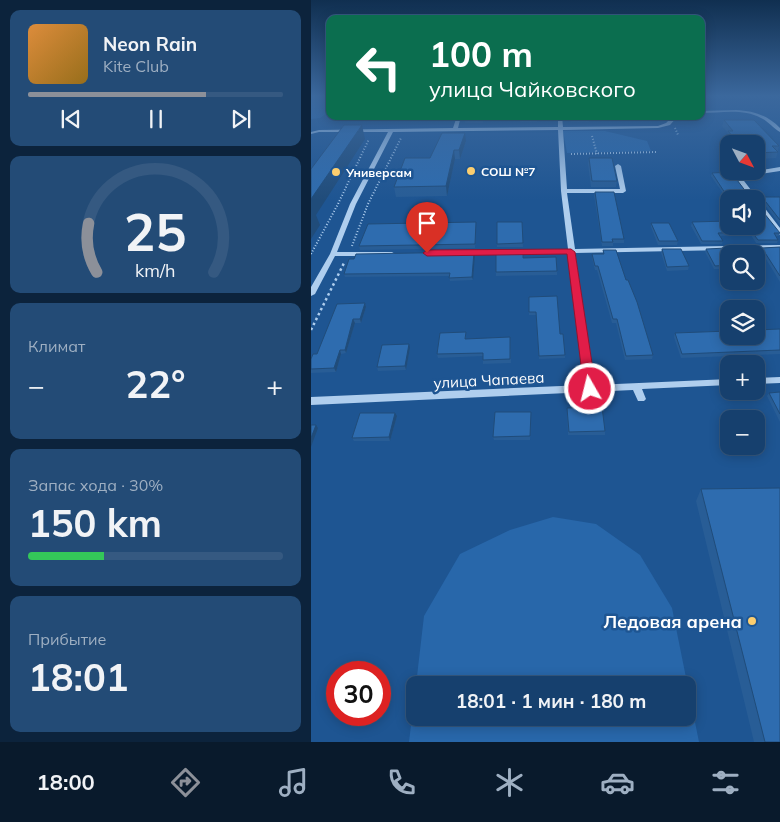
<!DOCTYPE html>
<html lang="ru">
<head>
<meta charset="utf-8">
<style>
  body { margin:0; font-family:Mulish,sans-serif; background:#234b76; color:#f1f3f6; height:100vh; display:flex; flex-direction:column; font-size:19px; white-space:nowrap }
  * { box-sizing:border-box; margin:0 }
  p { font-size:16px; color:#9eafc2 }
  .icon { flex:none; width:28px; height:28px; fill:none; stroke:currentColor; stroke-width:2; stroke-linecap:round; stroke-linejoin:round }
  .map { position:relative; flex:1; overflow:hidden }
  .side { display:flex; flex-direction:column; gap:10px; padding:10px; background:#0c233c; width:311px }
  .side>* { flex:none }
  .hud { position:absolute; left:15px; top:15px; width:379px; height:105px; border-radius:10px; box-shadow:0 2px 12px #0003,0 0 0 1px #355981; background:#0b6e4f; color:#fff; overflow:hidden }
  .needle { width:32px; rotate:131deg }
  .tools { position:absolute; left:409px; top:135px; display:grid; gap:10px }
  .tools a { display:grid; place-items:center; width:45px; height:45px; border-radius:10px; background:#16406e; box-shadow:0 2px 12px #0003,0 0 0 1px #355981; font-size:25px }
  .speed { position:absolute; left:15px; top:661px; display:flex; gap:10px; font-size:25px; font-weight:700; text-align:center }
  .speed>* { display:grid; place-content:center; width:65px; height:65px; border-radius:50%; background:#16406e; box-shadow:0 2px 12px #0003,0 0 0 1px #355981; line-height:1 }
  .speed .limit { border:8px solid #d22; background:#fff; color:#111 }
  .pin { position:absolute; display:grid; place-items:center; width:42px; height:42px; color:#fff; margin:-51px -21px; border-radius:50% 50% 50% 0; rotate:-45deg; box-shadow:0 0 5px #0007 }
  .pin .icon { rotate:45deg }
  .me { position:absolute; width:55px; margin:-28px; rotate:352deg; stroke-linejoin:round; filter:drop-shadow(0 0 4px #0008) }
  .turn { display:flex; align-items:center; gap:18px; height:105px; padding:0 20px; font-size:22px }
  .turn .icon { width:65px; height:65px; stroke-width:2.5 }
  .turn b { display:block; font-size:35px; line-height:42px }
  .big { font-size:38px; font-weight:700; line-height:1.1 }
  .side .card { flex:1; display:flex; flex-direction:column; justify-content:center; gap:8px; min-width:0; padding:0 18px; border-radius:10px; background:#234b76 }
  .side .dial { align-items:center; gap:0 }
  .dial svg { height:130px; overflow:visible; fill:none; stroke:#355981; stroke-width:7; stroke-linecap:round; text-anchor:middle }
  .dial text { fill:#f1f3f6; stroke:none }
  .song { display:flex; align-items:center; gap:15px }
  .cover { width:60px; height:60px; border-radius:8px; background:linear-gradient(135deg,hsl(30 70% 55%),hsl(40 70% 35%)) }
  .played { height:5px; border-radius:2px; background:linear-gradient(90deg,#8c9099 70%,#355981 70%) }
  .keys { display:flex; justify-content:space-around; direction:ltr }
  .heat { display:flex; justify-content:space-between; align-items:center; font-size:28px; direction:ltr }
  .charge { height:8px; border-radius:4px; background:linear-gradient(90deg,#34c759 30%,#355981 0) }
  .trip { position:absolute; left:95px; top:676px; width:290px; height:50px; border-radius:10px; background:#16406e; box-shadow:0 2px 12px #0003,0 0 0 1px #355981; font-weight:700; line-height:50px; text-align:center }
  .tab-bar { display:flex; height:80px; justify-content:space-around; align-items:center; background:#091a2c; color:#9eafc2 }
  .tab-bar .icon { width:35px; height:35px }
  .tab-bar .on { color:#8c9099 }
  .tab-bar b { font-size:22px; color:#f1f3f6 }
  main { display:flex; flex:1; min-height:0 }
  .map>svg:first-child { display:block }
  .green { fill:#2867aa }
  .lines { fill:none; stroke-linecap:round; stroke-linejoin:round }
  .path-far1 { stroke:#afceee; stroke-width:2; stroke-dasharray:1 2; stroke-linecap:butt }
  .path { stroke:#afceee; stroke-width:2.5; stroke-dasharray:2.5 3; stroke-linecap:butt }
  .minor { fill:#afceee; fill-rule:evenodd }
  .wall { fill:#285d96 }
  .shaded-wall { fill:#204c7a }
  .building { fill:#2e6caf; stroke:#204c7a }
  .route { fill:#e11d48; stroke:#92132f }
  .poi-dot { fill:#fcce6f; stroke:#1e5592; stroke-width:2 }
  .labels { text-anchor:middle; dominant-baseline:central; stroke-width:5; stroke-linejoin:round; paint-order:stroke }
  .far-poi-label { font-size:12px; font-weight:bold; fill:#fff; stroke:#1e5592; text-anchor:start }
  .street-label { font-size:15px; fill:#fff; stroke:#1e5592 }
  .near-poi-label { font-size:18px; font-weight:bold; fill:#fff; stroke:#1e5592; text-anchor:end }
</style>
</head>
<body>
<main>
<section class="side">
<div class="card">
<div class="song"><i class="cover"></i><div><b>Neon Rain</b><p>Kite Club</p></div></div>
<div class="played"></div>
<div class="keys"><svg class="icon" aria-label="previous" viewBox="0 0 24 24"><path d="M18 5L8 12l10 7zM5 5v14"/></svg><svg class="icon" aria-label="pause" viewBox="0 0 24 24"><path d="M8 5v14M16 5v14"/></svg><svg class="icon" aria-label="next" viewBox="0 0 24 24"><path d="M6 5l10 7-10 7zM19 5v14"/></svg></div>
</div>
<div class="card dial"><svg viewBox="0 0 100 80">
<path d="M14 69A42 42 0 1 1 86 69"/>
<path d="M14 69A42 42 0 0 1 9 39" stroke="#8c9099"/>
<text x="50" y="56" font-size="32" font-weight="700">25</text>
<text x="50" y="72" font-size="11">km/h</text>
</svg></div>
<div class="card"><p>Климат</p>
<div class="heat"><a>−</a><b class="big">22°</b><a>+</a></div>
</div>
<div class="card"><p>Запас хода · 30%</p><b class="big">150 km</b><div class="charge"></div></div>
<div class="card"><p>Прибытие</p><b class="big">18:01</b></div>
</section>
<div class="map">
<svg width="469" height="742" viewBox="0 0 469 742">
  <rect width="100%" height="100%" fill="#1e5592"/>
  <path class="green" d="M0,96H19V111L9,118L0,119Z
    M252,131H294L336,141L340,151L256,153Z
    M242,517L285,524L329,555L361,608L388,742H98L104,692V718H376V685H105L113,616L149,554L199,530Z"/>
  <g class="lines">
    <path class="path-far1" d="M364,128L367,135
      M281,136L286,154
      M260,154L346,152
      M41,246L57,204L90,138
      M0,254L27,204L58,139"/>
    <path class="path" d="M0,330L33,263"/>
    <path class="minor" d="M425,110C443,111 456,115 469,128V132C462,128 457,121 450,118C432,108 409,113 390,113V111Z
      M146,116H150L147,128L247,127V116H251L252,127L347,126L355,123L362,116H367L359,125L347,128L252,130L256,189H309L304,166L307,164L310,166L315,191L312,193H256L264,249L469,245V249L264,253L283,385L418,379V385L331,389L335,399L333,401H327L322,390L0,405V397L274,385L258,253L152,255L149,253L152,251L257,249L250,191L247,130L82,132L45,204L26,252H81L84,254L81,256H24L4,294L0,296V287L19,254L39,204L77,132H8L0,134V132L8,130L142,128Z
      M469,167V171L430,177L469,228V235L467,234L445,205V199H440L423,176L426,174Z
      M469,377V383L445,384V378Z"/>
  </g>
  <path class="wall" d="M154,116H173L172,123H154Z
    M209,116H226V122H209Z
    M260,116H279L278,122H260Z
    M413,120L468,146L465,158L445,159V144H421L416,137L417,133L411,126Z
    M155,141L149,159H144L136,196L85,197L83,187L119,158Z
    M278,158L306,181L305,187H280L277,164Z
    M401,173L439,197L444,199H418V202L400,176Z
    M284,192L313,239V243H302V246H291L283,195Z
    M451,197H469V225L450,200Z
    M165,222L164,248L49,250L48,246Z
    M211,222L212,247H186V244Z
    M381,222L469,233L468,236H465L467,240L466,243H445L440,235L409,236L412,241L411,244H390L380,226Z
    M340,223L367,241L366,245H347L340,227Z
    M469,247V282L450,251L451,248Z
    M351,249L378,266L377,270L356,271L350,253Z
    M395,249L418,254V269H403L394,252Z
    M292,250L315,280L342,355L341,359L314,360L305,323H301L286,270H284L281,258V254H292Z
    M163,252L162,280L139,281L138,276L34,277L33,274Z
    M212,258L246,271V275L185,276V272Z
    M218,297L249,334L254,355V358L228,359L225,315H218Z
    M54,303L55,307L50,323H44L35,353L30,354L25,372L0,373V359Z
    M469,329V354L370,358L363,337L364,333Z
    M155,332V339L199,337L200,363L172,364V356L127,358L126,354Z
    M99,348L95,370L67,371L66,367Z
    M469,392V422L456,396L458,393Z
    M256,411L294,431V435H257Z
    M220,412L219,440H183L182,437Z
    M86,416L79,441H43L41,438Z
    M390,489L469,742H443L385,501Z"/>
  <path class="shaded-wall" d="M51,125L54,139L5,215L9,225L0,239V199Z
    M154,133L155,141L149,159L148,150Z
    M143,150L144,159L136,196L135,186Z
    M163,252L164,255L162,280L161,277Z
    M54,303L55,307L50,323L49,319Z
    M42,319L44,323L35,353L34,350Z
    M98,344L99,348L95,370L94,366Z
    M29,350L30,354L25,372L23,368Z
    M84,413L86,416L79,441L78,437Z
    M5,425L7,428L0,447V438Z"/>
  <path class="building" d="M413,120H443L468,146H461L467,152L445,153V144H428L417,131H422Z
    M33,125H51L0,199V169Z
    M131,133H154L148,150H143L135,186L83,187L94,158H119Z
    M278,158H301L306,181H281Z
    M420,172L439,197L444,198V199H418L401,173Z
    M284,192H303L313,239H301L302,242H291Z
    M451,197H469V220Z
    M445,203L469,233H463L467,240H447L441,232L407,233L412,241H391L381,222L418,221V226H445Z
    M165,222L164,244L48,246L57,224Z
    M186,222H211L212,243L186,244Z
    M340,223H358L367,241H348Z
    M469,247V276L451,248Z
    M416,248L419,254H418V265L404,266L395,249Z
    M351,249H370L378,266L356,267Z
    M292,250H305L315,280H317L326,302L342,355L315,356L306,319H302L287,266H284L281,254H293Z
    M212,251V258L245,257L246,271L185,272V252Z
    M163,252L161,277L138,278L139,273L33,274L38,259H43L45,254Z
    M246,296L249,334H252L254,355L228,356L225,312H218V297Z
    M54,303L49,319H42L34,350H29L23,368L0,369V359L2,354H6L26,304Z
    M469,329V350L371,354L364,333L418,331V336H445V330Z
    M155,332L154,339L199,337V359L172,360V353L126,354L129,333Z
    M98,344L94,366L66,367L71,345Z
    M469,392V414L458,393Z
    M291,407L294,431L258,432L256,408Z
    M184,412H220L219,436L182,437Z
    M49,413H84L78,437L41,438Z
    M0,425H5L0,438Z
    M469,488V742H454L390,489Z"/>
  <linearGradient id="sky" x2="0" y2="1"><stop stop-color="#102f50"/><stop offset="0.48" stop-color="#3b689d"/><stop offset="1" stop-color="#3b689d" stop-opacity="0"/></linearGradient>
  <rect width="469" height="200" fill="url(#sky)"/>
  <path class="route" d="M260,249L264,252L285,389L279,393L273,389L256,254L116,256L112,253L116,250Z"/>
  <g class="poi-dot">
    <circle cx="160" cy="171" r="5"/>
    <circle cx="25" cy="172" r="5"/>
    <circle cx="441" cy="621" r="5"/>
  </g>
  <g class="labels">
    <g class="far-poi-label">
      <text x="170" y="171">СОШ №7</text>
      <text x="35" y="172">Универсам</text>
    </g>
    <g class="street-label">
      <text transform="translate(178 380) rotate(-3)">улица Чапаева</text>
    </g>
    <g class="near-poi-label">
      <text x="431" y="621">Ледовая арена</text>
    </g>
  </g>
</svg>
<div class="tools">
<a><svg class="needle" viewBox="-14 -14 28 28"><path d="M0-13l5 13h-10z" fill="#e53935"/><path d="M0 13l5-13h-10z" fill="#9eafc2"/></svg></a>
<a><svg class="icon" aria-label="sound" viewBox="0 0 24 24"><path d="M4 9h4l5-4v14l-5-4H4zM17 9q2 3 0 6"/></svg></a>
<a><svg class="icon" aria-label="search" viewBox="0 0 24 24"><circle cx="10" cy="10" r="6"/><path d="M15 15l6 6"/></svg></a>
<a><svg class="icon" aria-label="layers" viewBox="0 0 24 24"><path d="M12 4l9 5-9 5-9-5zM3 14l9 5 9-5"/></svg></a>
<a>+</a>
<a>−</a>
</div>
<div class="speed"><div class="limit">30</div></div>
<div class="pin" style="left:116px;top:253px;background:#d93025"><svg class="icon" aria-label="arrive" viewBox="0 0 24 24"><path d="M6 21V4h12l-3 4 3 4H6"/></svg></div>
<svg class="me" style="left:279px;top:389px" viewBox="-20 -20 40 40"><circle r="17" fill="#e11d48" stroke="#fff" stroke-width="3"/><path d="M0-11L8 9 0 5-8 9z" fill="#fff"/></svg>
<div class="trip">18:01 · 1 мин · 180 m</div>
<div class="hud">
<div class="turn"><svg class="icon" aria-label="left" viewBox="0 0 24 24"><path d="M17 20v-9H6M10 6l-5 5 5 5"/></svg><div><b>100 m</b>улица Чайковского</div></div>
</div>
</div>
</main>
<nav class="tab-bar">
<b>18:00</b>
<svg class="icon on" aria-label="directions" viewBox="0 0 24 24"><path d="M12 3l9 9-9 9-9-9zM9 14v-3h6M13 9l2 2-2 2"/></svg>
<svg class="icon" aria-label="music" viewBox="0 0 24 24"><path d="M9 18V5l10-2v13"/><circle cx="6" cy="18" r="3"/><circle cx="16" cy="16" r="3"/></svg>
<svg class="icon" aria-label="phone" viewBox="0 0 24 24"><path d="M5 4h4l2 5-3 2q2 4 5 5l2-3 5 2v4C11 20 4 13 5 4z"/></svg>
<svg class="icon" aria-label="climate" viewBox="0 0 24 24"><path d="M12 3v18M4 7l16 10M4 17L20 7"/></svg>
<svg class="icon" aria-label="car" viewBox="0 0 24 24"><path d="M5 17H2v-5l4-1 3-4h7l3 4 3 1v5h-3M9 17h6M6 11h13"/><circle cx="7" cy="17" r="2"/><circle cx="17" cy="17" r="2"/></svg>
<svg class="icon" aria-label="filters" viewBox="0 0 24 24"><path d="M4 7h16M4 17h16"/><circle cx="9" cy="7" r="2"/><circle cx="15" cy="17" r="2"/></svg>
</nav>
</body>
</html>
